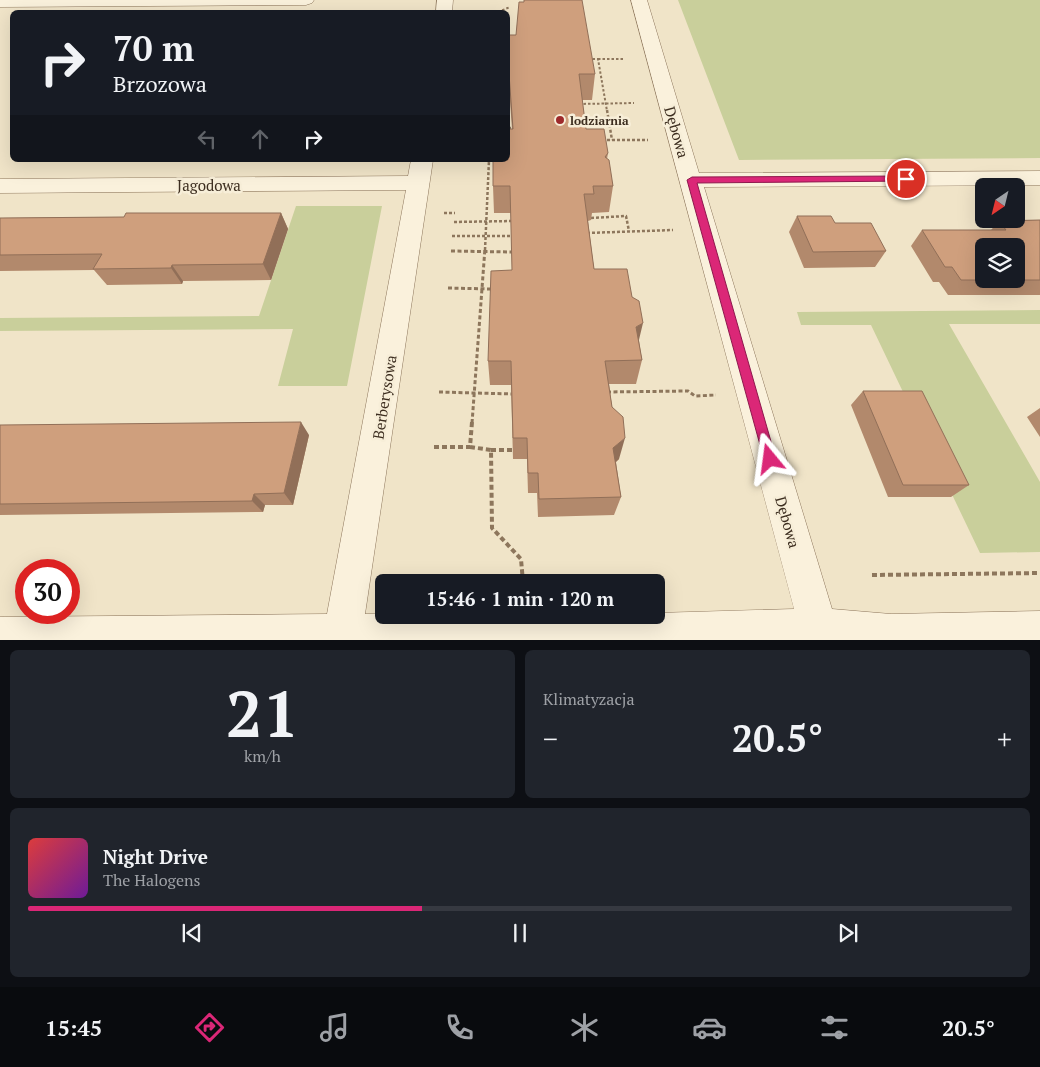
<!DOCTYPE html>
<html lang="pl">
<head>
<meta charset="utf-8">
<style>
  body { margin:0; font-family:"PT Serif",serif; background:#20242c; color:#f1f3f6; height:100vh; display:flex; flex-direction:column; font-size:19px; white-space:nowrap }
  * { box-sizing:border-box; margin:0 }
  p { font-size:16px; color:#9ea1a6 }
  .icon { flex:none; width:28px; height:28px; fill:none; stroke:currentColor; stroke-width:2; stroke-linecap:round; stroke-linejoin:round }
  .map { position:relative; height:640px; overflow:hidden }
  .panel { display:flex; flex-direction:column; gap:10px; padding:10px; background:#0d0f14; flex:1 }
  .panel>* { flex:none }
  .guide { position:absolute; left:10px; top:10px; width:500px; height:152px; border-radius:8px; box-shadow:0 5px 20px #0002; background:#171b24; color:#f1f3f6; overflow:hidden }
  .needle { width:32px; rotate:215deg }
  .buttons { position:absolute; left:975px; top:178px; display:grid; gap:10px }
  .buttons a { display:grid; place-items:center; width:50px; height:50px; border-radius:8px; background:#171b24; box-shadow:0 5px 20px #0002; font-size:25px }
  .speed { position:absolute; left:15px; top:559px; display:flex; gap:10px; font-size:25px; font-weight:700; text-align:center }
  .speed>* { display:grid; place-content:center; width:65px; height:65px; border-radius:50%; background:#171b24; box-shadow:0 5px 20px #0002; line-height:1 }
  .speed .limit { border:8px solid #d22; background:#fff; color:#111 }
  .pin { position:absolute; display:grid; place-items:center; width:42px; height:42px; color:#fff; margin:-21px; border:2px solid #fff; border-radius:50%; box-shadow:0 1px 5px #0007 }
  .me { position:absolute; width:55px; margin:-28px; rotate:344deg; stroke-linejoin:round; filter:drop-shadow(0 0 4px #0008) }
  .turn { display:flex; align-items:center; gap:18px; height:105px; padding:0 20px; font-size:22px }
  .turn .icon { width:65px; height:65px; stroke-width:2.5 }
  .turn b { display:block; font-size:35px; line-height:42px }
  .lanes { display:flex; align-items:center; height:48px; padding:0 20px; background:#0003; justify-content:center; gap:25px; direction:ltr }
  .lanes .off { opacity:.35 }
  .big { font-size:38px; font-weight:600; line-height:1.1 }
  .panel .card { flex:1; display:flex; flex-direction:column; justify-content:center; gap:8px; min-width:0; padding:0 18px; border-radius:8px; background:#20242c }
  .panel .dial { align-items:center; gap:0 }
  .dial b { font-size:65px; line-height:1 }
  .song { display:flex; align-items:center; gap:15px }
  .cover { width:60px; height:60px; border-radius:8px; background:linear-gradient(135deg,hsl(0 70% 55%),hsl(280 70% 35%)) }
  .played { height:5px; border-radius:2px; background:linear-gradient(90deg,#db2777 40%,#363941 40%) }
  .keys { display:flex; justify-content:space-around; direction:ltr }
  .heat { display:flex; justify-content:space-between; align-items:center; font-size:28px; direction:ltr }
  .panel .tiles { flex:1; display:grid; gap:10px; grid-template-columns:1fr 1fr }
  .card:last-child { grid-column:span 2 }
  .trip { position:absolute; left:375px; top:574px; width:290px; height:50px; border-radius:8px; background:#171b24; box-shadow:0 5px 20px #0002; font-weight:600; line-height:50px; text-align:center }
  .tabs { display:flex; height:80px; justify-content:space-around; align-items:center; background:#090b0e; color:#9ea1a6 }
  .tabs .icon { width:35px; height:35px }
  .tabs .on { color:#db2777 }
  .tabs b { font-size:22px; color:#f1f3f6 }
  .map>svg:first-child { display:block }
  .green { fill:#c9cf9b }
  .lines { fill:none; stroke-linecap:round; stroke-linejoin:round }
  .minor-casing { stroke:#8d765c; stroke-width:1 }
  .path-far3 { stroke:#8d765c; stroke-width:2; stroke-dasharray:2.5 2; stroke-linecap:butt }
  .path-far2 { stroke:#8d765c; stroke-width:2.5; stroke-dasharray:3 2; stroke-linecap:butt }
  .path-far1 { stroke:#8d765c; stroke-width:3; stroke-dasharray:4 2.5; stroke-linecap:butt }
  .path { stroke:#8d765c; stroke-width:4; stroke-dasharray:5 3; stroke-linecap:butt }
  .minor { fill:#faf1dc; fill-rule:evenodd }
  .wall { fill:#b2896c }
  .shaded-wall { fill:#916f58 }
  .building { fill:#cf9f7d; stroke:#916f58; fill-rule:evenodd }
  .route { fill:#db2777; stroke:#8e194d }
  .poi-dot { fill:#9e2a2b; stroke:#f7eed8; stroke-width:2 }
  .labels { text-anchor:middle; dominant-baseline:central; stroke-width:5; stroke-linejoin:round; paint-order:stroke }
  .far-poi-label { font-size:12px; font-weight:bold; fill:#3d2e20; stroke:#f7eed8; text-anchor:start }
  .street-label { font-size:15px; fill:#3d2e20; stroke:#f7eed8 }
</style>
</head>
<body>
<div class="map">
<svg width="1040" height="640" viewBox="0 0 1040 640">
  <rect width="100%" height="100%" fill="#f0e4c8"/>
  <path class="green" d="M678,0H1040V158L739,160Z
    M296,206H382L347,386H278L293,329L0,331V318L259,316Z
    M1040,310V324H949L1040,482V552L980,553L871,325H801L797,312Z"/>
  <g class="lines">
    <g class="minor-casing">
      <path id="minor" d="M0,0H314L312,3L306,5L0,7Z
        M437,0H453L452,12H436Z
        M631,0H647L699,173L1040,171V185L704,187L832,609L891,614L1040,611V640H0V617L327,614L406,190L0,193V179L408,176L411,160H433L365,614L656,615V613L794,609Z"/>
    </g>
    <path class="path-far3" d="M498,12L510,7
      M588,59H598L607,111
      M598,59H624
      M579,104L634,103"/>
    <path class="path-far2" d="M607,110L612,140
      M508,128H512
      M602,140H648
      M450,160H459
      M444,213H455
      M591,218L626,216L629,231
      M454,222L514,221
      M587,233L673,230
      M452,236H514
      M485,250L489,160"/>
    <path class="path-far1" d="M451,251L513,252
      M448,288L492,289
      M439,392L513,394
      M607,392L688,391L695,396L716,395
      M472,423L485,248"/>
    <path class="path" d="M434,447H470L472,422
      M470,447L491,450L492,528L521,559L523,582
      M491,450H513
      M872,575L1040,573"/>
    <use href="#minor" class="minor"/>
  </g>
  <path class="wall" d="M508,35L595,74L592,100H582L586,129L608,153L607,159L613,186L609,212L592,213L591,220L588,221L594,269L639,341L642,360L636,384H609L619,459L616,462L621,497L614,515L538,517L537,493H528L527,459H513L511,385H490L488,361L512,270L511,213H494L493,186L512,129L510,101H508Z
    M281,213L288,229L271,280L183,281L182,284L107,285L94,270L0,271V218L124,217Z
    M797,216L835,223L886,251L875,267L804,268L789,232Z
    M1040,220V295H948L939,282H933L911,246L922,230H991L999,221Z
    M863,391L969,485L951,497H888L851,405Z
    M1040,408V437L1027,417Z
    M0,425L309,435L293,505H265L263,512L0,515Z"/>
  <path class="shaded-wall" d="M281,213L288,229L271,280L263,264Z
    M172,265L183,281L182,284L171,268Z
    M643,323L637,348L636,327Z
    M301,422L309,435L293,505L284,493Z
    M625,438L619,459L608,469L613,448Z
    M254,494L265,505L263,512L252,501Z"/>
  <path class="building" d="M524,0H582L595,74H579L586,129H604L608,153L605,157L609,160L613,186H593L594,194H584L594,269H627L632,297L639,301L643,323L636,327L642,360L605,361L612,407L623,417L625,438L613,448L621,497L539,499L538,473H528L527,438H513L511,361H488L491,271L512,270L510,186H493V160H508V129H513L509,74H508V35H516L519,2H524Z
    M126,213H281L263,264L172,265L171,268L93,269L102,254L0,255V218L124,217Z
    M797,216H831L835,223H871L886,251L813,252Z
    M1040,220V280H961L952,267H945L922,230H1006L999,221ZM984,246H1016V279H984Z
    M863,391H922L969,485H903Z
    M301,422L284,493L254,494L252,501L0,504V425Z"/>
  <path class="route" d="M906,176L911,179L909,181L697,183L776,459L775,463L770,465L765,463L687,180L692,177Z"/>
  <circle class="poi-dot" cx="560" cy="120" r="5"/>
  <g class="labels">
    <g class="far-poi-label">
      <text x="570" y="120">lodziarnia</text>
    </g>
    <g class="street-label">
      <text transform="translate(677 132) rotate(74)">Dębowa</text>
      <text x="209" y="185">Jagodowa</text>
      <text transform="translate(384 397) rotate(-81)">Berberysowa</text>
      <text transform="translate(788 522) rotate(74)">Dębowa</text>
    </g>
  </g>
</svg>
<div class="buttons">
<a><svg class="needle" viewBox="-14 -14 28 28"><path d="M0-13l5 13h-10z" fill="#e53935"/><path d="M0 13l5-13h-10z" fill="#9ea1a6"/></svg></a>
<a><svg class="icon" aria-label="layers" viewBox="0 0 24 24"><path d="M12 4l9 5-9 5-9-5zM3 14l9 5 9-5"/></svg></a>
</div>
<div class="speed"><div class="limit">30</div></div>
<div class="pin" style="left:906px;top:179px;background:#d93025"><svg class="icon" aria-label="arrive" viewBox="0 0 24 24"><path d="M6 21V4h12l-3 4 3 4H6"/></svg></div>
<svg class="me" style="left:770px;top:459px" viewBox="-20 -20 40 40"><path d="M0-17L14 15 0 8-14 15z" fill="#db2777" stroke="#fff" stroke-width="4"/></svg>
<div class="trip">15:46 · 1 min · 120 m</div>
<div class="guide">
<div class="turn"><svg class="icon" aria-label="right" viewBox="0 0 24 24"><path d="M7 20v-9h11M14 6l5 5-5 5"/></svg><div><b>70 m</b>Brzozowa</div></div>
<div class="lanes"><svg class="icon off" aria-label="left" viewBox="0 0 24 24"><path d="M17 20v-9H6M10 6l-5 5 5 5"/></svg><svg class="icon off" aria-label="ahead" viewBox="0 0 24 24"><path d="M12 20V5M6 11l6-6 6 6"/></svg><svg class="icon" aria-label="right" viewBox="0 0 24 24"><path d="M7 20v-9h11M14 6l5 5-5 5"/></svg></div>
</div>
</div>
<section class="panel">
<div class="tiles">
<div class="card dial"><b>21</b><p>km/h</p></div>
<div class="card"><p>Klimatyzacja</p>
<div class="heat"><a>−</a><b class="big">20.5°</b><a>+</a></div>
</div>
<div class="card">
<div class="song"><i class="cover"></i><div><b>Night Drive</b><p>The Halogens</p></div></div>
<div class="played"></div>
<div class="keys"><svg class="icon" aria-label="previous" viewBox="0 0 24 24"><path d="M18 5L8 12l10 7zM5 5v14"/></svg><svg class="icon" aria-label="pause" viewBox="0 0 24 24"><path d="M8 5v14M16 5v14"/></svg><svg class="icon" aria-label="next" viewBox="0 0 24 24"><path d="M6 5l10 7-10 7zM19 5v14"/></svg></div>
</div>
</div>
</section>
<nav class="tabs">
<b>15:45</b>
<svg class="icon on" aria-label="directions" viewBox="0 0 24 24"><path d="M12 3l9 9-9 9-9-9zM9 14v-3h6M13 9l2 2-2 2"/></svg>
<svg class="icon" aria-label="music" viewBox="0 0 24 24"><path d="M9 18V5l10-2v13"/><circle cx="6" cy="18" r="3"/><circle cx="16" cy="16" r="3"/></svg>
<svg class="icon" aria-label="phone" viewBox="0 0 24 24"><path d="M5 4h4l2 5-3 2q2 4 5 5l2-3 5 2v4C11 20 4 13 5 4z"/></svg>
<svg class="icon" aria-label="climate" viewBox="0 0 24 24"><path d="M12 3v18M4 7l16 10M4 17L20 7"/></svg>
<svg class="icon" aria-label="car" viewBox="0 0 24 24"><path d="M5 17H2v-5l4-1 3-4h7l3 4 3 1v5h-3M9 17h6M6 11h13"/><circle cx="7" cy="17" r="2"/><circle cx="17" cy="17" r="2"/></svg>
<svg class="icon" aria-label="filters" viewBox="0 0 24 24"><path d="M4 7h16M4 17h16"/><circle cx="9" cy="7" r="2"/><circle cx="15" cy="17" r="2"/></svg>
<b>20.5°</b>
</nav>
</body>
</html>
